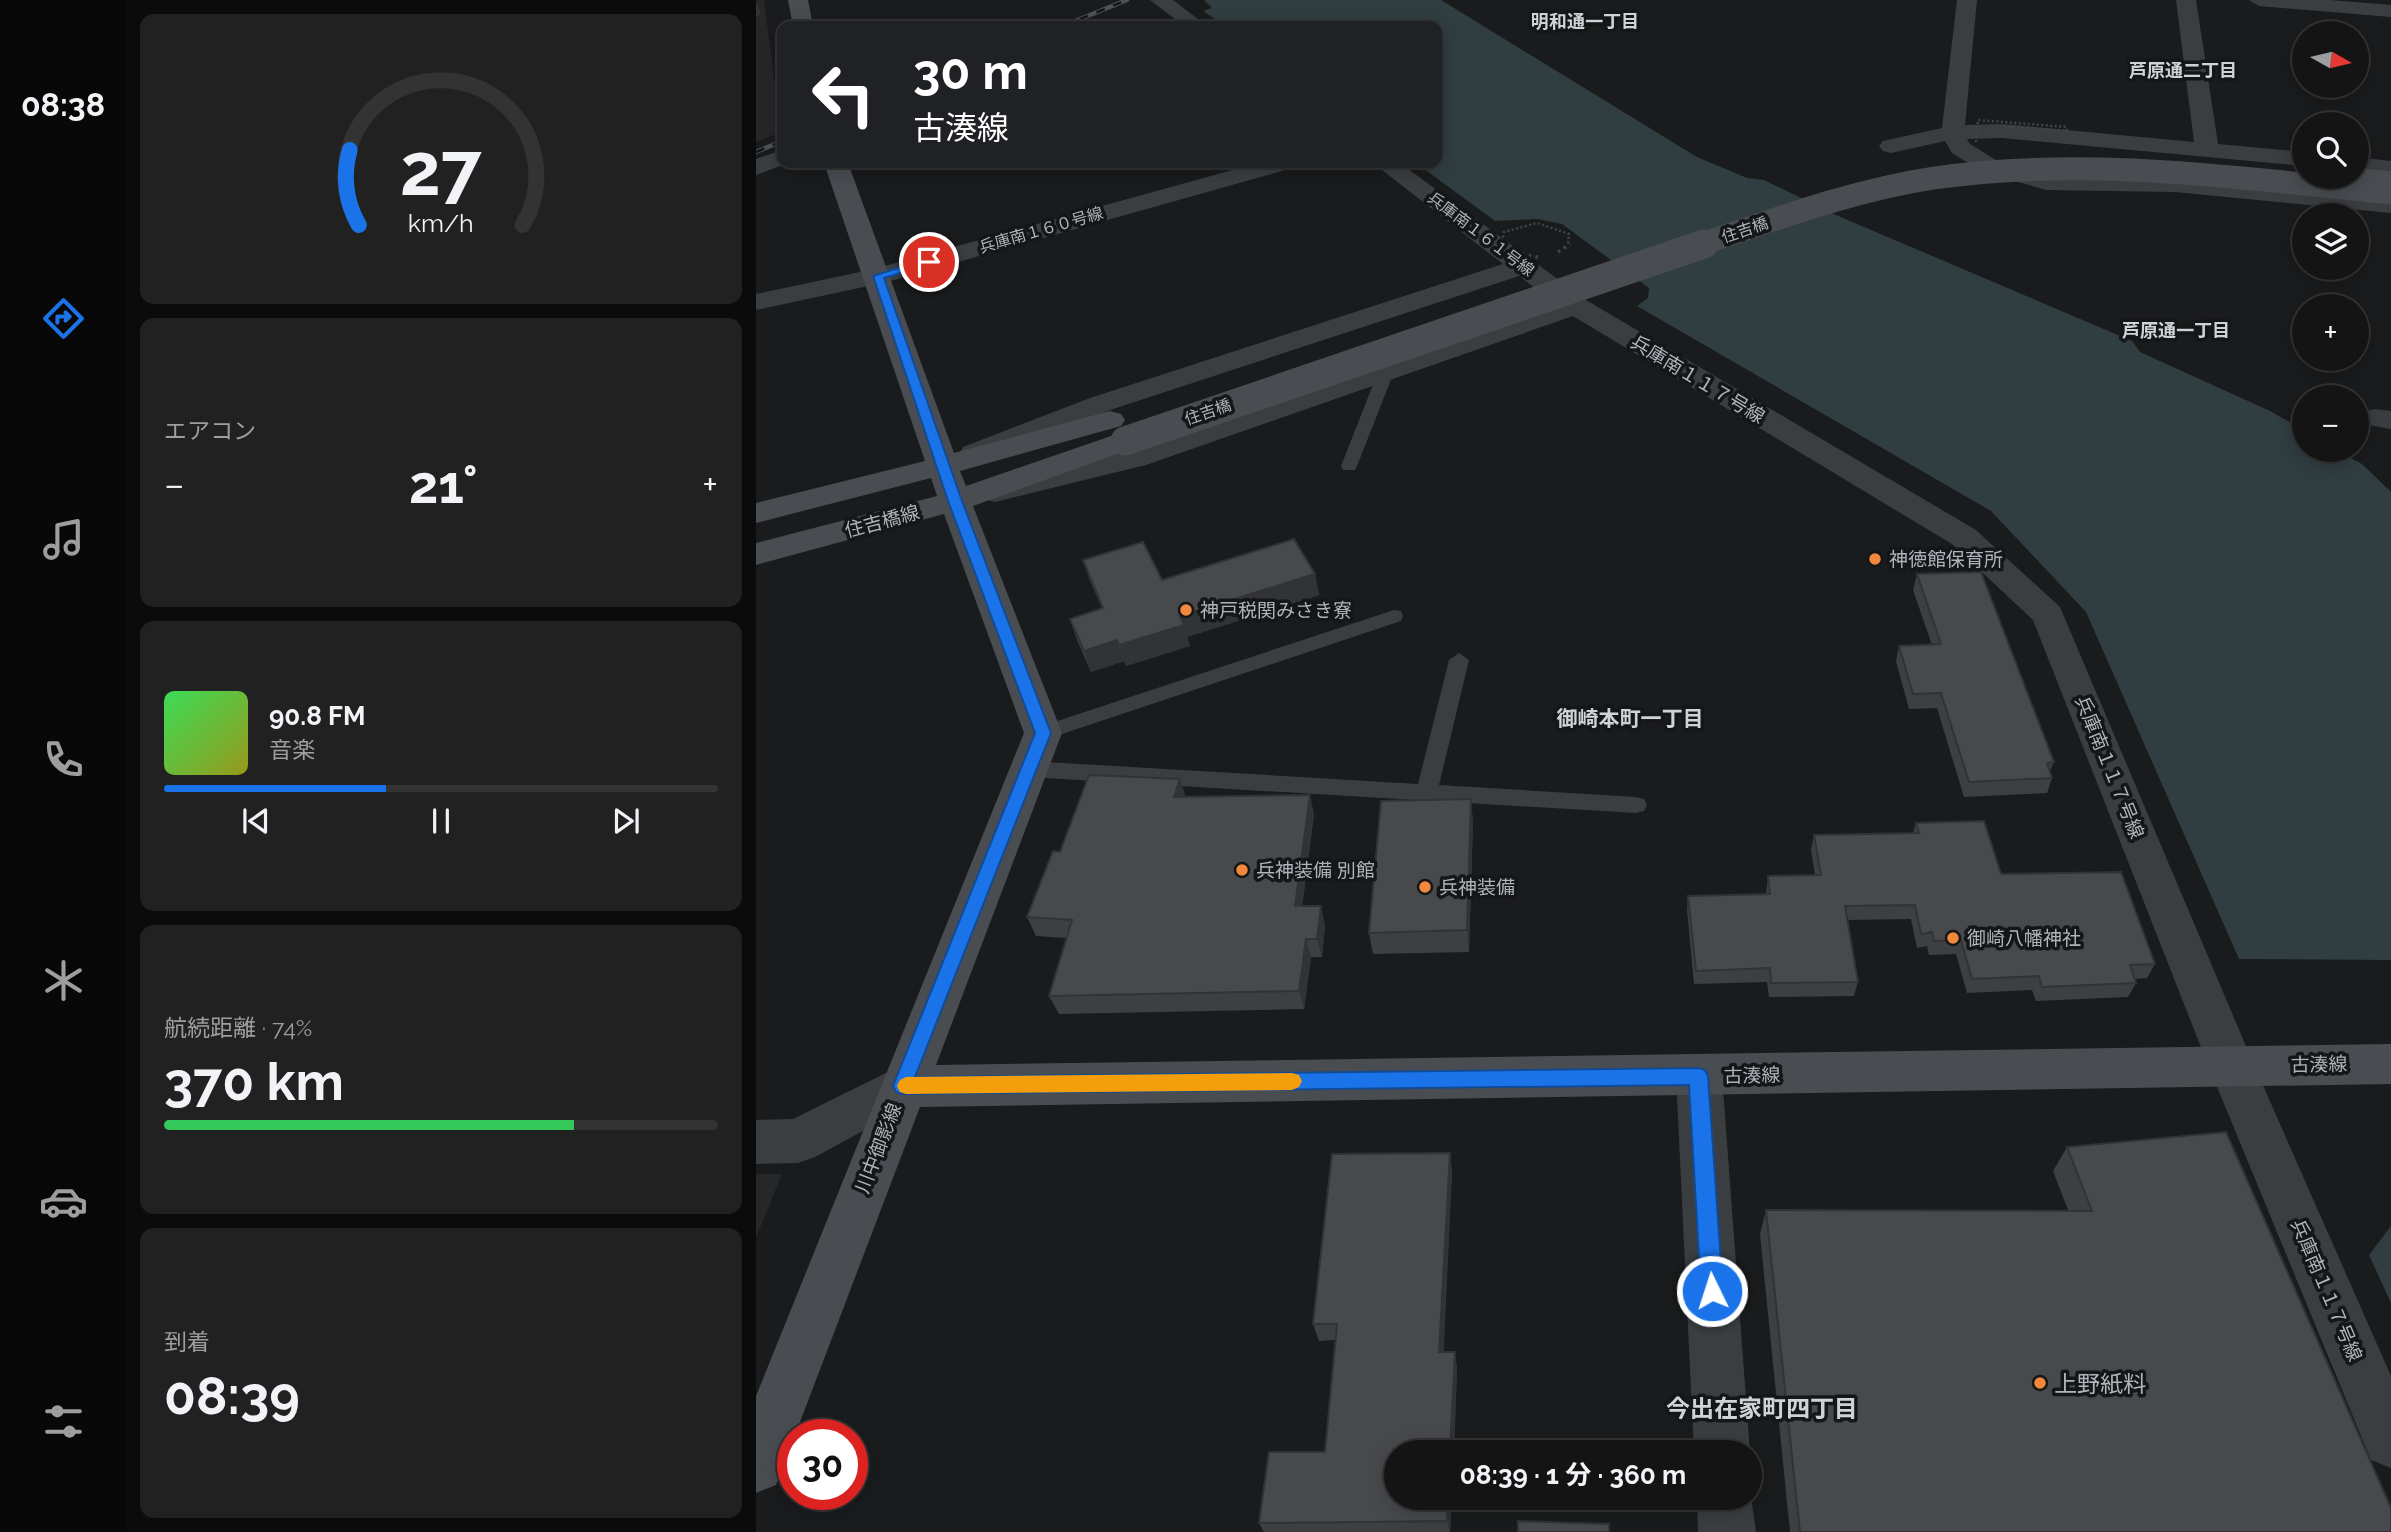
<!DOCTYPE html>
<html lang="ja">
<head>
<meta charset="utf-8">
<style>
  body { margin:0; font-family:Raleway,"Noto Sans JP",sans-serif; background:#212122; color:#f1f3f6; height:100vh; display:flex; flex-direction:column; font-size:26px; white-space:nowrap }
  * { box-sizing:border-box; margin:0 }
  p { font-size:23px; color:#9d9ea0 }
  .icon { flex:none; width:38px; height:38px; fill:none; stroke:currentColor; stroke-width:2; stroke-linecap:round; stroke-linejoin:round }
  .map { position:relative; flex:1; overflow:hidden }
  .drawer { display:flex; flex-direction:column; gap:14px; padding:14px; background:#0b0b0c; width:630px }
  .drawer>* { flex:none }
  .top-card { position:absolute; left:21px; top:21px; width:665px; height:147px; border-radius:14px; box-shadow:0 4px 18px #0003,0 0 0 2px #333334; background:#202124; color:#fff; overflow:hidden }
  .needle { width:46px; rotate:98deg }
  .controls { position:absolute; left:1536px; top:21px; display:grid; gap:14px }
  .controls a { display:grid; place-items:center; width:77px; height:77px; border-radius:50%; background:#141415; box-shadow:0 4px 18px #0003,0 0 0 2px #333334; font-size:35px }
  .speed { position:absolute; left:21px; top:1419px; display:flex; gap:14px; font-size:35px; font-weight:700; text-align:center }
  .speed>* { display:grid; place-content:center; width:91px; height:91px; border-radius:50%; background:#141415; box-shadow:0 4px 18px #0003,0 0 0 2px #333334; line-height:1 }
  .speed .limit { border:10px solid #d22; background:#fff; color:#111 }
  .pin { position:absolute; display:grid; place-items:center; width:60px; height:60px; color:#fff; margin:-30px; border:4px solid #fff; border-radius:50%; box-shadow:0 2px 7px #0007 }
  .me { position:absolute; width:77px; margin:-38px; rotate:356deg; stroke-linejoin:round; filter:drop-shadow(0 0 5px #0008) }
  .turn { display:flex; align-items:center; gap:24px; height:147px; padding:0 21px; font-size:32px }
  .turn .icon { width:91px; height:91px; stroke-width:2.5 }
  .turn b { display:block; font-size:49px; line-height:60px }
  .big { font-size:52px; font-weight:700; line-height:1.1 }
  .drawer .card { flex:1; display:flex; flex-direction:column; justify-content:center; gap:10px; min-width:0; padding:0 24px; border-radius:14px; background:#212122 }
  .drawer .dial { align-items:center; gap:0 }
  .dial svg { height:182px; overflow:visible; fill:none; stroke:#333334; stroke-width:7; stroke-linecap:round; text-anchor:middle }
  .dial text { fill:#f1f3f6; stroke:none }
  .song { display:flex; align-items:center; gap:21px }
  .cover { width:84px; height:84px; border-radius:10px; background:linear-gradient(135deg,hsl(130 70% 55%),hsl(60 70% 35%)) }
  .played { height:7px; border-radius:4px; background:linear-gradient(90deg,#1a73e8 40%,#333334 40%) }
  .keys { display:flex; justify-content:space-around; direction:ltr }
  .heat { display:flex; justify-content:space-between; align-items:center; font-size:38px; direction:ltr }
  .charge { height:10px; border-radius:5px; background:linear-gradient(90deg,#34c759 74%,#333334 0) }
  .trip { position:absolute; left:628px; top:1440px; width:378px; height:70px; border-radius:35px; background:#141415; box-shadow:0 4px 18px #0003,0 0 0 2px #333334; font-weight:700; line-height:70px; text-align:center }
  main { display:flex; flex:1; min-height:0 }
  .dock { display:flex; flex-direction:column; width:126px; justify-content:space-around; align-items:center; background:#080808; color:#9d9ea0 }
  .dock .icon { width:49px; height:49px }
  .dock .selected { color:#1a73e8 }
  .dock b { font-size:32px; color:#f1f3f6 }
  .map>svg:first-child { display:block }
  .built { fill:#262729 }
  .water { fill:#303d41 }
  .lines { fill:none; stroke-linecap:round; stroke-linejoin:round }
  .lane { fill:#3b3e41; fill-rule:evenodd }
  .street { fill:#3b3e41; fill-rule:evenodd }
  .secondary { fill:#494d51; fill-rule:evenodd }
  .rail-casing { stroke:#4e5256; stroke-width:4.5 }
  .rail { stroke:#151617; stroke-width:2.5; stroke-dasharray:9; stroke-linecap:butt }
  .path-bridge-far1 { stroke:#414548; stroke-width:2.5; stroke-dasharray:2 2.5; stroke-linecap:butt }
  .path-bridge { stroke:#414548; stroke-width:3.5; stroke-dasharray:2.5 4.5; stroke-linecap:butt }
  .secondary-bridge-far1 { stroke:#494d51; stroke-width:23 }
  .secondary-bridge { stroke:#494d51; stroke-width:29 }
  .wall { fill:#3d3f41 }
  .shaded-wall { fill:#323335 }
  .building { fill:#47494c; stroke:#323335; stroke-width:2 }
  .route { fill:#1a73e8; stroke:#114b97; stroke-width:2 }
  .slow { fill:#f59e0b }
  .poi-dot { fill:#f2883c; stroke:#151617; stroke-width:2.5 }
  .labels { text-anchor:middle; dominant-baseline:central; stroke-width:7; stroke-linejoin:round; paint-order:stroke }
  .far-street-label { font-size:16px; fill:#adb5bc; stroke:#151617 }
  .far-neighbourhood-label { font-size:18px; font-weight:bold; fill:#ced3d8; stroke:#151617 }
  .street-label { font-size:19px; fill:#adb5bc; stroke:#151617 }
  .poi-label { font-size:19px; fill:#adb5bc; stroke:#151617; text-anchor:start }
  .neighbourhood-label { font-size:21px; font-weight:bold; fill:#ced3d8; stroke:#151617 }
  .near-poi-label { font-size:23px; fill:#adb5bc; stroke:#151617; text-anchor:start }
  .near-neighbourhood-label { font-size:24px; font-weight:bold; fill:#ced3d8; stroke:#151617 }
</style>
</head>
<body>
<main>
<nav class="dock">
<b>08:38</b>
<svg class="icon selected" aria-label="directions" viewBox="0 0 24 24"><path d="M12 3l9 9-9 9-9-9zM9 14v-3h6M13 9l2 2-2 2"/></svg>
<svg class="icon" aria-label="music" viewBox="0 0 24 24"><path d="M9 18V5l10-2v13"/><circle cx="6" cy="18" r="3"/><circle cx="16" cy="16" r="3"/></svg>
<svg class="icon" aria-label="phone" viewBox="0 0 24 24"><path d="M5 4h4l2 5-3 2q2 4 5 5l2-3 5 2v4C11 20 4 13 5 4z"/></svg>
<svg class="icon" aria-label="climate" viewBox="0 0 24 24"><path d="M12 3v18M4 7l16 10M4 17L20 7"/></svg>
<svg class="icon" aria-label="car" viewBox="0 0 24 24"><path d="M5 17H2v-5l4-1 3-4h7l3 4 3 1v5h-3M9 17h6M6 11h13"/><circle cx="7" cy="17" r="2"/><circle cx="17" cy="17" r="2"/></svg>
<svg class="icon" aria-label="filters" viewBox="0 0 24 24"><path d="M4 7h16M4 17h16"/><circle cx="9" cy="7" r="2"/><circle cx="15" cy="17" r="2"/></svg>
</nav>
<section class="drawer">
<div class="card dial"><svg viewBox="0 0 100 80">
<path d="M14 69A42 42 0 1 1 86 69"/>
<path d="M14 69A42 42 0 0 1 10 36" stroke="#1a73e8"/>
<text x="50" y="56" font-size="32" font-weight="700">27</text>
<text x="50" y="72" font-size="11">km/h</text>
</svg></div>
<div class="card"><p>エアコン</p>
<div class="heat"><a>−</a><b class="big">21°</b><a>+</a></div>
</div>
<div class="card">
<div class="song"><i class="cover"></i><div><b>90.8 FM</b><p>音楽</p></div></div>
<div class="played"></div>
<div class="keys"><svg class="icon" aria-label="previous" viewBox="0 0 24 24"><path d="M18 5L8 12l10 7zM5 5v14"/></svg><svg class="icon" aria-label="pause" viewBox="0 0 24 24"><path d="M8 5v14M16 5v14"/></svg><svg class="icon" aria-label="next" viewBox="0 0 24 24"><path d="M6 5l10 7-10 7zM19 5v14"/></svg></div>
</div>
<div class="card"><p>航続距離 · 74%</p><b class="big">370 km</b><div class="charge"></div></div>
<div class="card"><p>到着</p><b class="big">08:39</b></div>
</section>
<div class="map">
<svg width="1635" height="1532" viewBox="0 0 1635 1532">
  <rect width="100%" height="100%" fill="#1a1b1c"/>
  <path class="built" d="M0,0H8L25,132L0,142Z
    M0,1174H26L0,1238Z"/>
  <path class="water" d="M448,0H685L941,157L991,178L1008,180L1080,215L1376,341L1384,352L1514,411L1549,431V450H1581L1606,464L1635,492V960L1483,959L1330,612L1235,511L881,306L892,298L893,288L806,224L781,219L739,221L660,163H681V26H469L447,11L456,8Z
    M1635,1226V1303L1613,1255Z"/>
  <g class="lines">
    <path class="lane" d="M630,367L638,372L601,466L599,470H587L585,466L622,372Z
      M638,610L645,611L647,616L645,621L294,738H280L277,733L280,728Z
      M703,653L713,660L683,785L880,797L888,799L891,805L888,811L880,813L273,777L266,775L262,769L266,763L273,761L662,784L693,660Z"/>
    <path class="street" d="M394,0H417L451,26H428Z
      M1201,0H1221L1209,125L1246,124L1438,142L1420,0H1440L1462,144L1549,152V166L1246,138L1211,139L1214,144L1243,162L1291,176L1419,178L1635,199V213L1419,192L1290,190L1227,172L1196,153L1189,141L1135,153L1127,151L1123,146L1127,141L1186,128Z
      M1493,0H1574L1635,5V17L1503,6Z
      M26,150V163H32L0,175V159Z
      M1601,157L1635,161V175L1601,171Z
      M502,163H540L536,168L131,282L0,310V294L118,269Z
      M617,163H644L830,300L1220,530L1304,607L1498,1065L1635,1376V1468L1615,1460L1452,1065L1277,620L1196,544L817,316L390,465L239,502L228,499L223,492L228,485L369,451L800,304L763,276L354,410L229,461L218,463L207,461L203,454L207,447L334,398L747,264Z
      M1618,409L1635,411V429L1607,424L1603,418L1607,412Z
      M943,1055L959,1061L966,1076L994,1452H938L920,1076L927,1061Z
      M146,1065L162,1071L169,1086L162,1101L59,1157L42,1163L0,1164V1120L37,1119Z
      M994,1490L1000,1532H942L941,1498H994Z"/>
    <path class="secondary" d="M32,0H52L57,26H37Z
      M68,163H92L198,453L354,411L365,414L369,420L365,426L204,471L210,486L358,435L369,432L380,435L384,441L380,447L217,506L306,733L180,1065L1635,1044V1084L164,1107L20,1485L0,1493V1396L268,733L188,514L0,565V543L181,496L175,478L0,523V503L169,461Z
      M1601,168L1635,171V185L1593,180L1590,177H1601Z"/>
    <g class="rail-casing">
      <path id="rail" d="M307,26L371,0
        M0,152L26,141"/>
    </g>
    <use href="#rail" class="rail"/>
    <path class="path-bridge-far1" d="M1220,142L1222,120L1310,127L1311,131L1247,126
      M749,245L746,242L748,232L781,223L813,234L812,245"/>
    <path class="path-bridge" d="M748,244L755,251L785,258
      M802,252L814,244"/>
    <path class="secondary-bridge-far1" d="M943,245C1020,219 1098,190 1178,178C1330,156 1484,178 1635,193"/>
    <path class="secondary-bridge" d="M369,441L948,244"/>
  </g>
  <path class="wall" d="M327,560L406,580L559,574L563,595L431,637L434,646L370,666L368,661L335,672L321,640L314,619L346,608L334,581Z
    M1161,574L1298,762L1294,771L1296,778L1291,793L1208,797L1181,708L1153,709L1140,661L1143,646L1176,645L1157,590Z
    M430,796L558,814L546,906L569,925L566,957H555L548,1009L303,1014L293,996L311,938L280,936L271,917L304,852Z
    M717,821L713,952L617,954L613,933Z
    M1160,823L1399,964L1391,978L1378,979L1380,983L1372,997L1280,1001L1276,990L1211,993L1200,954L1173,955L1171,946L1161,948L1155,919L1092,920L1102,982L1098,996L1013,997L1011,982L938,984L931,910L932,896L1010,894L1012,876L1059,875L1055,850L1058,835L1157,833Z
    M1311,1147L1635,1532H1034L1004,1234L1010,1210H1312L1297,1171Z
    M694,1153L696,1172L687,1352H699L701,1369L698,1452H640V1498H696L694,1532H508L503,1523L569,1452L579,1340L563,1341L557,1324Z"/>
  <path class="shaded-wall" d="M0,2L5,13L0,18Z
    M559,574L563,595L431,637L434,646L370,666L363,645L424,616Z
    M361,640L368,661L335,672L328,651Z
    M424,779L430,798L418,797Z
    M554,795L558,814L544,925L539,906Z
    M715,799L717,821L713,952L711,930Z
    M565,906L569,925L566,957L561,939Z
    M550,939L555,957L548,1009L543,991Z
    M694,1153L696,1172L687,1369L683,1352Z
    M699,1352L701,1369L698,1452H694Z
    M692,1498H696L694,1532L691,1521Z"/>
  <path class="building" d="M538,539L559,574L424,616L428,625L363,645L361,640L328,651L314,619L347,608L327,560L387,542L406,580Z
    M1225,572L1298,762L1291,763L1296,778L1213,782L1185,693L1157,694L1143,646L1185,644L1161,574Z
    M333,775L424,779L418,797L554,795L539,906H565L561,939H550L543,991L293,996L316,920L271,917L297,851L304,852Z
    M715,799L711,930L613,933L625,801Z
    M1228,821L1245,874L1365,872L1399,964L1374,965L1380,983L1286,987L1283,976L1216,979L1205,940L1178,941L1176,932L1165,934L1159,905L1089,906L1102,982L1015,983L1014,968L940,971L932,896L1014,894L1012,876L1065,875L1058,835L1163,833L1160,823Z
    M1470,1132L1635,1508V1532H1044L1010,1210L1336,1211L1311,1147Z
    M694,1153L683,1352H699L694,1452H640V1498H692L691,1521L503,1523L513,1452H569L581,1324H557L576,1154Z
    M762,1521L853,1524V1532H762Z"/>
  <path class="route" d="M173,258L177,259V264L128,278L206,501L295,733L159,1077L943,1068L949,1070L952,1076L967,1291L964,1299L956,1302L948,1299L945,1291L933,1085L146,1094L140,1092L137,1086L279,733L192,501L117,276Z"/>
  <path class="slow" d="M536,1073L543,1075L546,1081L543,1087L536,1090L150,1094L144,1092L141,1086L144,1080L150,1077Z"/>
  <g class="poi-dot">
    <circle cx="1119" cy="559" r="7"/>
    <circle cx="430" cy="610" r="7"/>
    <circle cx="486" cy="870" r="7"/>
    <circle cx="669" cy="887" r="7"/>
    <circle cx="1197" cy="938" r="7"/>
    <circle cx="1284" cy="1383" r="7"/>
  </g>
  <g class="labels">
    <g class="far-street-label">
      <text transform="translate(285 230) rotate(-16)">兵庫南１６０号線</text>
      <text transform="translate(989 230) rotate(-19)">住吉橋</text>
      <text transform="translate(725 234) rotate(37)">兵庫南１６１号線</text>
      <text transform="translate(452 412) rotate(-19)">住吉橋</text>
    </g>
    <g class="far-neighbourhood-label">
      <text x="829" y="21">明和通一丁目</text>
      <text x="1427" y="70">芦原通二丁目</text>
      <text x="1420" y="330">芦原通一丁目</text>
    </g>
    <g class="street-label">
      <text transform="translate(942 379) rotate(31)">兵庫南１１７号線</text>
      <text transform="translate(126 521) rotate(-15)">住吉橋線</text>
      <text transform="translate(1354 767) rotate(68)">兵庫南１１７号線</text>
      <text transform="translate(1563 1064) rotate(-1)">古湊線</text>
      <text transform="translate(996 1075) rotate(-1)">古湊線</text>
      <text transform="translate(122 1148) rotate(-69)">川中御影線</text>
      <text transform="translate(1571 1290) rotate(67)">兵庫南１１７号線</text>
    </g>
    <g class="poi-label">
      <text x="1133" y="559">神徳館保育所</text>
      <text x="444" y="610">神戸税関みさき寮</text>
      <text x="500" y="870">兵神装備 別館</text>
      <text x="683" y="887">兵神装備</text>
      <text x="1211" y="938">御崎八幡神社</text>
    </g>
    <g class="neighbourhood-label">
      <text x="874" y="718">御崎本町一丁目</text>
    </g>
    <g class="near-poi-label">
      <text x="1298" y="1383">上野紙料</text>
    </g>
    <g class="near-neighbourhood-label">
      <text x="1006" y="1408">今出在家町四丁目</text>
    </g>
  </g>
</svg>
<div class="controls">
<a><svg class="needle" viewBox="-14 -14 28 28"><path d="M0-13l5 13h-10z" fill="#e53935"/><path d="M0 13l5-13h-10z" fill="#9d9ea0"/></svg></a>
<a><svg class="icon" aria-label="search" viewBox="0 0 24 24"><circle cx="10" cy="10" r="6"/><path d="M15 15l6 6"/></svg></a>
<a><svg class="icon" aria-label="layers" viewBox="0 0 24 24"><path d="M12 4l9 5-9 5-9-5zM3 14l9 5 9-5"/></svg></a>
<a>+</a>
<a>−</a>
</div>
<div class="speed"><div class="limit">30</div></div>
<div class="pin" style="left:173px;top:262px;background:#d93025"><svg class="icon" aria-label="arrive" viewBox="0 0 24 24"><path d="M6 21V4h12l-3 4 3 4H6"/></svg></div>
<svg class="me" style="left:956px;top:1291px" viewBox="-20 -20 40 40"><circle r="17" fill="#1a73e8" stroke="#fff" stroke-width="3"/><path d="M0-11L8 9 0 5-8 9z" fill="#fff"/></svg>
<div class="trip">08:39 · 1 分 · 360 m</div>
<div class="top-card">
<div class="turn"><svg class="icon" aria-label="left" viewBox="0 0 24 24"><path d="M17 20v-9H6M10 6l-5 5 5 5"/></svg><div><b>30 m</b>古湊線</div></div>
</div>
</div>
</main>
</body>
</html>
